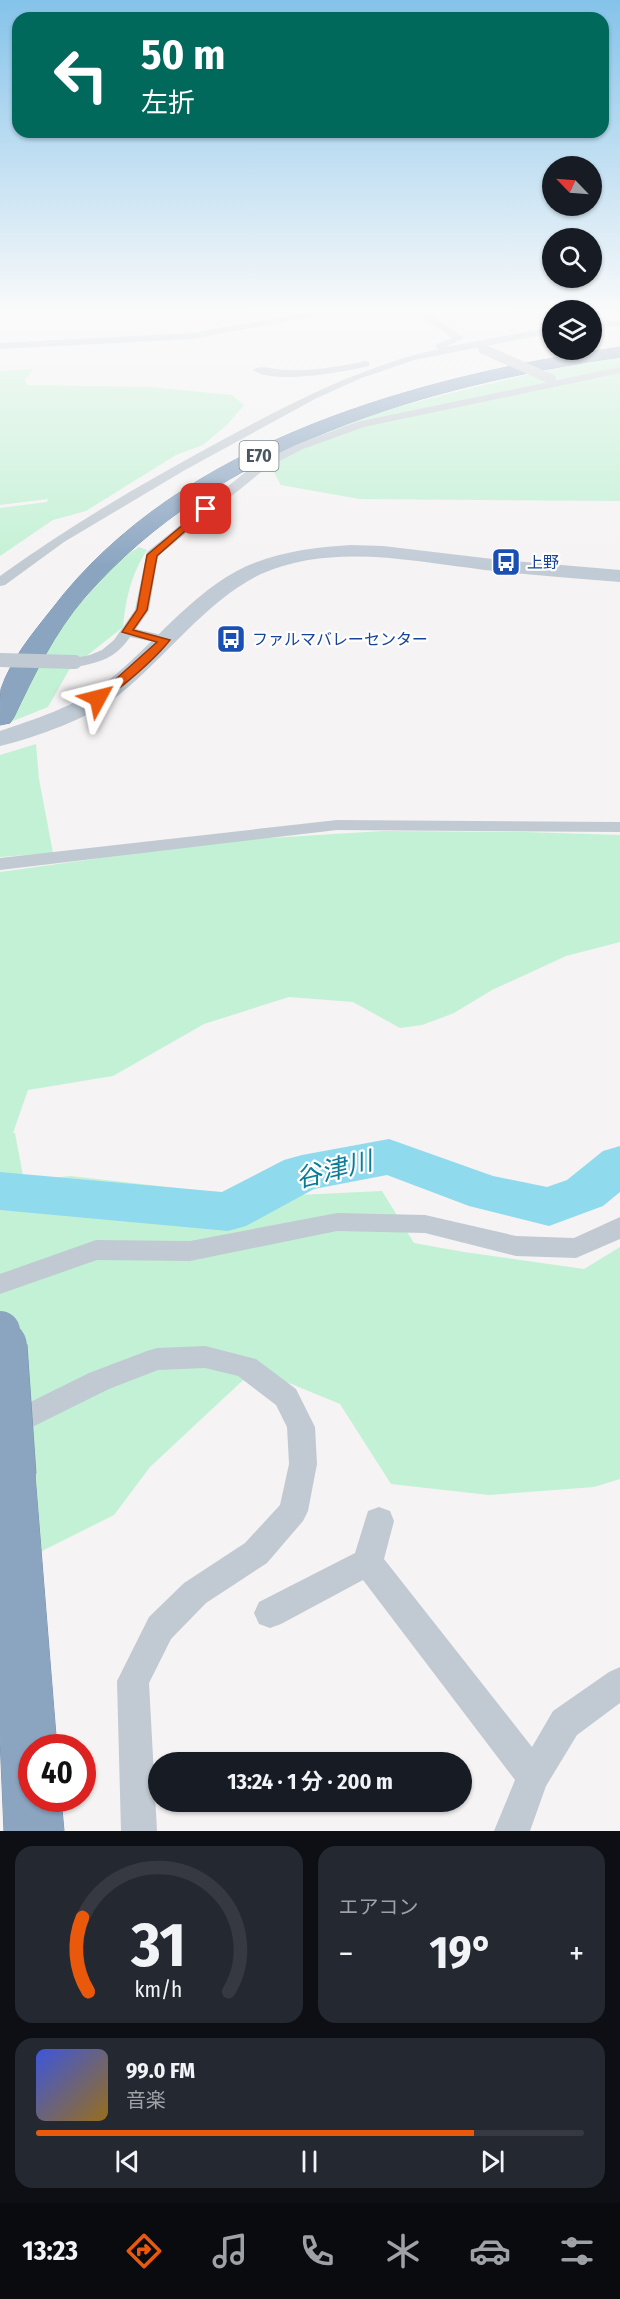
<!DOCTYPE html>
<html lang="ja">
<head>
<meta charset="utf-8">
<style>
  body { margin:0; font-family:"Fira Sans Condensed","Noto Sans JP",sans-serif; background:#242831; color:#f1f3f6; height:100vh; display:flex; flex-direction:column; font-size:22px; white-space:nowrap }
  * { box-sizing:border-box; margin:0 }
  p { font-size:20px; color:#9ea1a6 }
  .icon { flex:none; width:33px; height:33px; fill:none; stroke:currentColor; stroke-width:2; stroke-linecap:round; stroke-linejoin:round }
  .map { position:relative; height:1831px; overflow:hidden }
  .side { display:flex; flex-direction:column; gap:15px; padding:15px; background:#0d0f14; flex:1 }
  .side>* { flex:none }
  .guide { position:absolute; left:12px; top:12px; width:597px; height:126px; border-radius:18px; box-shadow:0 2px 4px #0004; background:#00695c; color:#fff; overflow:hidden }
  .needle { width:39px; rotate:295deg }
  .controls { position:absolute; left:542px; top:156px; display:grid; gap:12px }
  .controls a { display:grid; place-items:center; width:60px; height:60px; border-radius:50%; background:#171b24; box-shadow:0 2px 4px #0004; font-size:30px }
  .speed { position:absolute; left:18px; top:1734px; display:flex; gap:12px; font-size:30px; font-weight:700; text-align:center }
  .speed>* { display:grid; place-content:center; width:78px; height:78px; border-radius:50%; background:#171b24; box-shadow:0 2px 4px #0004; line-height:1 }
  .speed .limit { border:9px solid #d22; background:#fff; color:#111 }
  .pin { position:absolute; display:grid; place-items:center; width:51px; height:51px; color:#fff; margin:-26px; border-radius:12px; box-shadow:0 3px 9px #0006 }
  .me { position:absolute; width:66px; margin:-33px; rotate:52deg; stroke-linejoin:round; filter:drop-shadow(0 0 4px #0008) }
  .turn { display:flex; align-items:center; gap:21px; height:126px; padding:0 30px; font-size:27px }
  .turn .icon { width:78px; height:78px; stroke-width:2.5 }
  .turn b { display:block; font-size:42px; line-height:51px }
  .big { font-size:45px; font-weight:700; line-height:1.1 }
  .side .card { flex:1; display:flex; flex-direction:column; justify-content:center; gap:9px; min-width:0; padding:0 21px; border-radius:18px; background:#242831 }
  .side .dial { align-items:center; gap:0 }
  .dial svg { height:156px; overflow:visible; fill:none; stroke:#363941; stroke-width:7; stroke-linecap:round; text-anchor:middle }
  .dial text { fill:#f1f3f6; stroke:none }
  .song { display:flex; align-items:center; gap:18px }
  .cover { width:72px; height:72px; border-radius:9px; background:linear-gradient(135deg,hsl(230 70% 55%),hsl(40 70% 35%)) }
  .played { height:6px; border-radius:3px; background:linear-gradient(90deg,#ea580c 80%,#363941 80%) }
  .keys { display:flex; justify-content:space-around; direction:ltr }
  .heat { display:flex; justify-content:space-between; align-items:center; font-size:33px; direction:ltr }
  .side .tiles { flex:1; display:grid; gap:15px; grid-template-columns:1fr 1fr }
  .card:last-child { grid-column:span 2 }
  .trip { position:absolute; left:148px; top:1752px; width:324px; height:60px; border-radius:30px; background:#171b24; box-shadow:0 2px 4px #0004; font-weight:700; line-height:60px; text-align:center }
  .tabs { display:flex; height:96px; justify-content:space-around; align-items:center; background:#090b0e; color:#9ea1a6 }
  .tabs .icon { width:42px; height:42px }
  .tabs .current { color:#ea580c }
  .tabs b { font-size:27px; color:#f1f3f6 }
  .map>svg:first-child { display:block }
  .green { fill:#c3f1d5 }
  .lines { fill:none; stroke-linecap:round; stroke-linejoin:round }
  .river { fill:#90daee; fill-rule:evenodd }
  .highway-casing { stroke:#7690ad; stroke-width:1 }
  .street { fill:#c1cad2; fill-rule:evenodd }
  .secondary { fill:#c1cbd6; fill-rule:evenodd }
  .highway { fill:#8ba5c1; fill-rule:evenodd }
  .highway-bridge-far1-casing { stroke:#7690ad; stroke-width:41; stroke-linecap:butt }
  .highway-bridge-casing { stroke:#7690ad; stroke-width:53; stroke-linecap:butt }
  .street-bridge-far1 { stroke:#c1cad2; stroke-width:10 }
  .street-bridge { stroke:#c1cad2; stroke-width:14 }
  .highway-bridge-far1 { stroke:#8ba5c1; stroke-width:40 }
  .highway-bridge { stroke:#8ba5c1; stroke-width:52 }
  .route { fill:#ea580c; stroke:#983908; stroke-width:1.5 }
  .labels { text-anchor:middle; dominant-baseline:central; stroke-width:4.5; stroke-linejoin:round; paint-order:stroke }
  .far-transit-label { font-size:16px; fill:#164399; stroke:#fff; text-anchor:start }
  .shield { fill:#fff; stroke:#808990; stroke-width:1.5 }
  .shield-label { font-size:18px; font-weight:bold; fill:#4a5661 }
  .near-water-label { font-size:26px; font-style:italic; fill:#0c7c9b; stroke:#fff }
</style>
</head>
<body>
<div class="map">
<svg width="620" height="1831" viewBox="0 0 620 1831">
  <rect width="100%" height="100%" fill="#f5f3f3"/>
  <path class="green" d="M523,309H620V319L591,321V310H552V325L543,323L544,317L535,312Z
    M620,357V501L359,499L281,485L268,462C322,426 388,409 451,393C507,379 563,366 620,357Z
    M33,369L25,380L27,385L151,387L232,395L244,405L228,424L203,445L176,455L86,511L53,520L0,556V508L47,502L48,499L0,505V371Z
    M139,547L147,550C131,575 126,598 123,627L69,670L48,707L8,723L50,638L117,561Z
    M36,744L39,779L53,853L0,857V755Z
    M383,831L524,832L620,835V942L566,956L492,990L454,1013L422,1025L400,1028L353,1002L289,997L204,1024L113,1076L28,1090L13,1133H15L24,1181L70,1176L257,1197L382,1191L414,1243L464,1252L584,1269L620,1247V1479L594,1487L489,1495L391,1484L340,1404L255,1369L150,1467L114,1515L0,1572V872L223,841Z"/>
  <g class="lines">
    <path class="river" d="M389,1139L493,1176L547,1187L567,1180L603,1151L620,1146V1192L603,1206L549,1226L469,1206L387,1175L314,1189L246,1226L228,1231L0,1210V1172L222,1192L284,1160L302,1155Z"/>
    <g class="highway-casing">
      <path id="highway" d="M620,347V357C426,386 219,444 85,597C54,633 34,675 14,717L10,723L0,725C0,714 0,699 1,689C11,659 33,633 52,609C180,440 421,376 620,347Z
        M10,1453L27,1459L35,1475L57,1748H32V1798H61L64,1831H4L0,1738V1457Z"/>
    </g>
    <path class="street" d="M328,309H350L192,339L0,349V343L192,333Z
      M411,309H422L464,338L445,347L552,327V333L414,360L359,379L315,399L185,470L64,542L5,585L0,586V576C72,524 148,480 226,438C295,401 362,366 439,349L435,346L437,344L452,338Z
      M620,320V326L591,328V322Z
      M365,361L369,362V366C344,372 273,385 253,370C260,364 275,370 285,370C312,371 339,367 365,361Z
      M620,367V373L364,427L303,449L266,468L158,556L149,610L136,629L170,637L172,640L170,643L165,644L130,637C116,658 99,663 75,667L67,662L70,659L90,655L102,650L114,640L135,610L147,552L258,462L295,445L357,422Z
      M337,820L620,822V832L337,830L0,870V858Z
      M337,1213L425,1215L516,1236L574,1238L620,1217V1239L576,1258L516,1256L425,1233L337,1231L190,1261L97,1260L0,1294V1274L96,1240L190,1241Z
      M205,1346L256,1359L296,1389L315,1427L317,1464L308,1511L303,1521L267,1563L206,1603L171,1639L149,1683L157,1831H121L117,1681L149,1617L184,1583L245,1543L280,1505L289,1464L287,1427L276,1405L238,1376L205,1368L158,1370L109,1389L10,1438L0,1435V1417L89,1373L147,1351L157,1348Z
      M379,1507L390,1511L394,1521L384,1559L532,1747L553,1711L609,1672L620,1667V1703L577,1735L546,1786L530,1831H494L515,1780L363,1580L281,1624L270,1628L259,1624L254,1613L259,1602L355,1553L368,1511Z"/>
    <path class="secondary" d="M350,545L383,546L501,560L620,570V582C575,578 530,575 485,570C411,561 332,543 261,574C209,598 165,658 120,694C90,718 37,737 0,746V731C35,719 74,707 104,684C143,654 175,613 216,584C255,555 303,548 350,545Z"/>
    <use href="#highway" class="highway"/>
    <g class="highway-bridge-far1-casing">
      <path id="highway-bridge-far1" d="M0,1331L1,1348"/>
    </g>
    <g class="highway-bridge-casing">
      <path id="highway-bridge" d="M1,1346L10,1475"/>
    </g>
    <path class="street-bridge-far1" d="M483,349L551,379"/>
    <path class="street-bridge" d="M0,660L75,662"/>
    <use href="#highway-bridge-far1" class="highway-bridge-far1"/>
    <use href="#highway-bridge" class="highway-bridge"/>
  </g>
  <linearGradient id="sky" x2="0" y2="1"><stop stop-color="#85c3ea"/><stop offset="0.55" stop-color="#fafafa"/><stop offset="1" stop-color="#fafafa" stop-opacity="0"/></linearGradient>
  <rect width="620" height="566" fill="url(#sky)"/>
  <path class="route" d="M203,508L210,509L157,556L147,610L133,630L170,640C159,654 109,703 94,700V696L107,687L157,642L122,632L137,610L147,555Z"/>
  <defs>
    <g id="bus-square" transform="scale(1.5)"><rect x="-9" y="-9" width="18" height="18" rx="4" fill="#1a4fb4" stroke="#fff"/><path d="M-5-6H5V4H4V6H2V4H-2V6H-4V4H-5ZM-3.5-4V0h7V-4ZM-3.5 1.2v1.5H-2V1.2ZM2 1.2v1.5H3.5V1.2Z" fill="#fff"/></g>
  </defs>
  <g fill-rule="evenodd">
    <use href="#bus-square" x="506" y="562"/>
    <use href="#bus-square" x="231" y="639"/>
  </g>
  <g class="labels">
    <g class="far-transit-label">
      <text x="527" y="562">上野</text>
      <text x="252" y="639">ファルマバレーセンター</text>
    </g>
    <rect class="shield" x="239.5" y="441" width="39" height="30" rx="4.5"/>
    <g class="shield-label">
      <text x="259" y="456">E70</text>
    </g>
    <g class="near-water-label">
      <text transform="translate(334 1170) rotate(-14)">谷津川</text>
    </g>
  </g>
</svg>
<div class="controls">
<a><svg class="needle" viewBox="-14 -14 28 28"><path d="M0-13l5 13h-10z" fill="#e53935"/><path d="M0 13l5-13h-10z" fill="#9ea1a6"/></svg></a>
<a><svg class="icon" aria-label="search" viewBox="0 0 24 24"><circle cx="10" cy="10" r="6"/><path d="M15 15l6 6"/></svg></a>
<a><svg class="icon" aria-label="layers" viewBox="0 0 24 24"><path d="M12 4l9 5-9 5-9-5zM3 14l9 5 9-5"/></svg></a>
</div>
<div class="speed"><div class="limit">40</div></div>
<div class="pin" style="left:206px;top:509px;background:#d93025"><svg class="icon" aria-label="arrive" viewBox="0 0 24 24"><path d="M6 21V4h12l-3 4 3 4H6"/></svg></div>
<svg class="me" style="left:98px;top:698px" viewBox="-20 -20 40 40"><path d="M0-17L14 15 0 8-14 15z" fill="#ea580c" stroke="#fff" stroke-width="4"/></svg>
<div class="trip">13:24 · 1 分 · 200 m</div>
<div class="guide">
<div class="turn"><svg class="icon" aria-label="left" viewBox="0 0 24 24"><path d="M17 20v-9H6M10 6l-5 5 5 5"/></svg><div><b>50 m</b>左折</div></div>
</div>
</div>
<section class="side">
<div class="tiles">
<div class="card dial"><svg viewBox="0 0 100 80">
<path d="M14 69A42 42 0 1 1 86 69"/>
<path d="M14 69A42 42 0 0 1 11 31" stroke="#ea580c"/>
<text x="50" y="56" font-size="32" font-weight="700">31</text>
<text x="50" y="72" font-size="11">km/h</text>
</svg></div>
<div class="card"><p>エアコン</p>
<div class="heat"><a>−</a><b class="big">19°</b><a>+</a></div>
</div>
<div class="card">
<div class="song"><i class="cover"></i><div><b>99.0 FM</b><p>音楽</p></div></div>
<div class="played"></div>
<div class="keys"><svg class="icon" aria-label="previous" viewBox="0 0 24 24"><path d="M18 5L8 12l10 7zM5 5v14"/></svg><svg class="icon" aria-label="pause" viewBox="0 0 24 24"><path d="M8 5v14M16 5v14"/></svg><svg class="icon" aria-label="next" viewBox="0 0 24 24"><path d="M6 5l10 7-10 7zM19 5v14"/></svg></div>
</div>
</div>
</section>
<nav class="tabs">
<b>13:23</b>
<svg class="icon current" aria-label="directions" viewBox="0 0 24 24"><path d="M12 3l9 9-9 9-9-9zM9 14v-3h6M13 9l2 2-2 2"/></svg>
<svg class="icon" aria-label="music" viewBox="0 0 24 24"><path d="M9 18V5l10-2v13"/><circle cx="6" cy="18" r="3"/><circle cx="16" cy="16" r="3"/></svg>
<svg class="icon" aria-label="phone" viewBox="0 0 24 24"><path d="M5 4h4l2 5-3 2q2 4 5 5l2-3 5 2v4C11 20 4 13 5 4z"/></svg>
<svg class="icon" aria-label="climate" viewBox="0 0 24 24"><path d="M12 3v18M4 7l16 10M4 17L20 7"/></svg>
<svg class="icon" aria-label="car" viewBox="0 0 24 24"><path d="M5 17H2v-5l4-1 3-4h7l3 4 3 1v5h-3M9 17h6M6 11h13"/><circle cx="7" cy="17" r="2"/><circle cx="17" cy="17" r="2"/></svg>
<svg class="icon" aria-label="filters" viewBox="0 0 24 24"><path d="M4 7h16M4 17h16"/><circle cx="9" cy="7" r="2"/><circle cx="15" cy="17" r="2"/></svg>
</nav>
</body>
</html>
